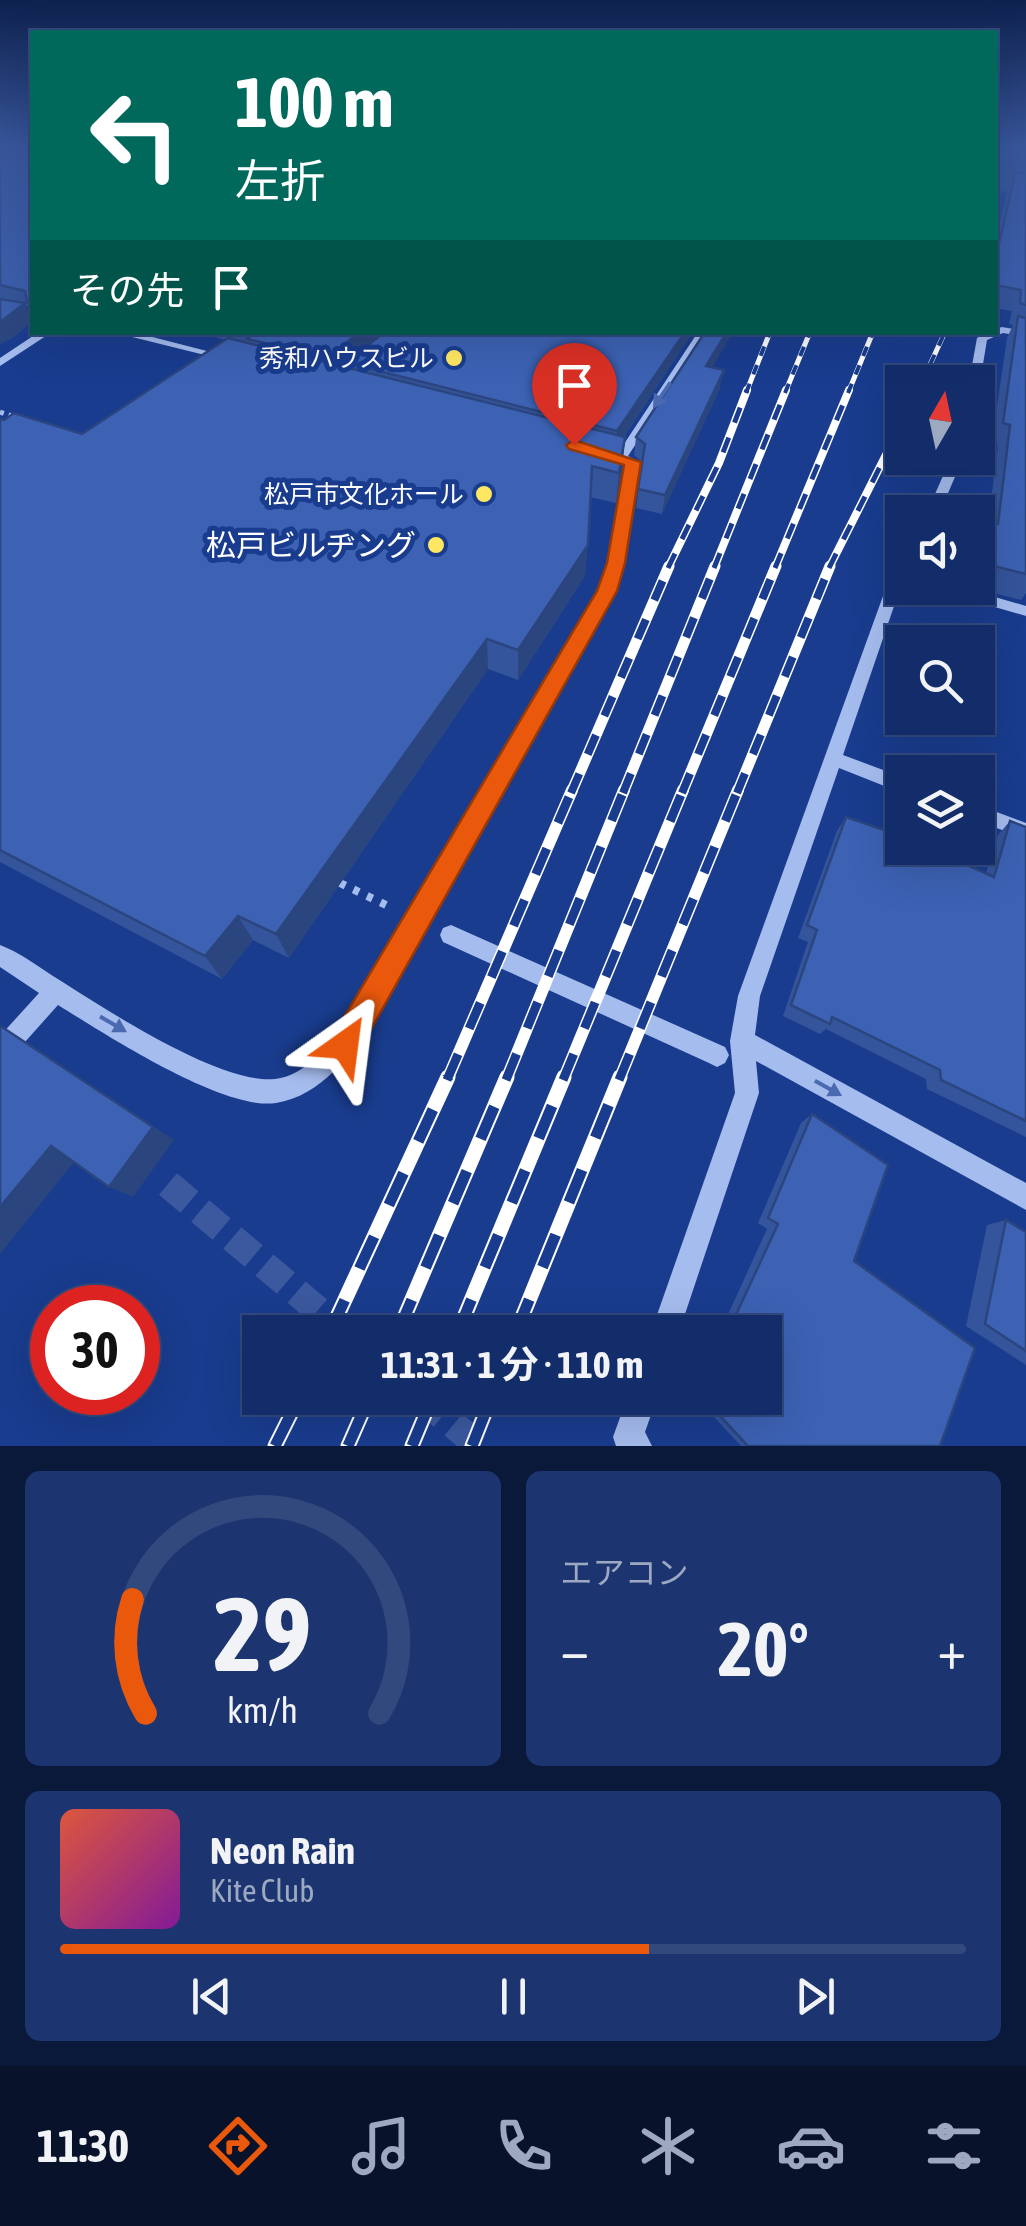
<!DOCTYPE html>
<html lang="ja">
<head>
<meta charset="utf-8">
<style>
  body { margin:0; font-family:"Asap Condensed","Noto Sans JP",sans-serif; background:#1c3570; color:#f1f3f6; height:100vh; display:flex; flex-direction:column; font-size:38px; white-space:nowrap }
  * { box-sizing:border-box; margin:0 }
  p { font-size:32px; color:#9da8c1 }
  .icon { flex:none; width:55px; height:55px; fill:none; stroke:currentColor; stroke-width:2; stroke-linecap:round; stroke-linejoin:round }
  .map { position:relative; height:1446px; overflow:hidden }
  .panel { display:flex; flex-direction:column; gap:25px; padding:25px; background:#0a193a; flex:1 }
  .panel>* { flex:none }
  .top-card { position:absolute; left:30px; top:30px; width:968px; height:305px; border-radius:0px; box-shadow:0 10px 40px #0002,0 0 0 2px #32497e; background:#00695c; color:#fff; overflow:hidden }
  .needle { width:65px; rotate:9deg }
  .controls { position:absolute; left:885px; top:365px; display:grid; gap:20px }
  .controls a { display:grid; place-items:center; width:110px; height:110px; border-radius:0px; background:#132d6a; box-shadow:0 10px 40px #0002,0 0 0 2px #32497e; font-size:50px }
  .speed { position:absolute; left:30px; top:1285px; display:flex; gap:20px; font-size:50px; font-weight:700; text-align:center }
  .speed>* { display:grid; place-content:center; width:130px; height:130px; border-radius:50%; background:#132d6a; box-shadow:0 10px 40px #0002,0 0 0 2px #32497e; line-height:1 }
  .speed .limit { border:15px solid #d22; background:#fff; color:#111 }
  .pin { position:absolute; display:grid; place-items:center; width:85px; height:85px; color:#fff; margin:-102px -42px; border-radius:50% 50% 50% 0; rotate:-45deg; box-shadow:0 0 10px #0007 }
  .pin .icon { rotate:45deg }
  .me { position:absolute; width:110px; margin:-55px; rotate:31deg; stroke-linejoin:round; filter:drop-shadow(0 0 8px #0008) }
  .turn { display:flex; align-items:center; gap:35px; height:210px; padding:0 40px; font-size:45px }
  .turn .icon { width:130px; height:130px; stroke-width:2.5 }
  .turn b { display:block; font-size:70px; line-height:85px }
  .then { display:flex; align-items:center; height:95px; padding:0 40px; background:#0003; gap:20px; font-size:38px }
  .big { font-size:75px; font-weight:700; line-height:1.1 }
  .panel .card { flex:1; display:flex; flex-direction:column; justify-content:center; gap:15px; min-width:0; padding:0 35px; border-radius:15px; background:#1c3570 }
  .panel .dial { align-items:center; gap:0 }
  .dial svg { height:260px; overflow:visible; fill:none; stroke:#32497e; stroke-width:7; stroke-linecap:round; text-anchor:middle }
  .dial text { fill:#f1f3f6; stroke:none }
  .song { display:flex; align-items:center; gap:30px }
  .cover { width:120px; height:120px; border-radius:15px; background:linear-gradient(135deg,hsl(10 70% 55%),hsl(290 70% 35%)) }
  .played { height:10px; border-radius:5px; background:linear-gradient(90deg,#ea580c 65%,#32497e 65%) }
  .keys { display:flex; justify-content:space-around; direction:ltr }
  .heat { display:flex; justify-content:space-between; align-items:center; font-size:55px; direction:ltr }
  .panel .tiles { flex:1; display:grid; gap:25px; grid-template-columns:1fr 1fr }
  .card:last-child { grid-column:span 2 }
  .trip { position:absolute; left:242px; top:1315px; width:540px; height:100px; border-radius:0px; background:#132d6a; box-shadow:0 10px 40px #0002,0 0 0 2px #32497e; font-weight:700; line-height:100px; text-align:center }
  .menu { display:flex; height:160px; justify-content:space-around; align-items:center; background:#08122a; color:#9da8c1 }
  .menu .icon { width:70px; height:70px }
  .menu .on { color:#ea580c }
  .menu b { font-size:45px; color:#f1f3f6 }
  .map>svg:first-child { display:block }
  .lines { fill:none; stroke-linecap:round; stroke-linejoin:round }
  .minor-tunnel { stroke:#3c599f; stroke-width:28; stroke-dasharray:28 14; stroke-linecap:butt }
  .path-far1 { stroke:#a5bcee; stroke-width:5; stroke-dasharray:4 5; stroke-linecap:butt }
  .path { stroke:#a5bcee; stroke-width:8; stroke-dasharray:6 9; stroke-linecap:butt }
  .minor { fill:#a5bcee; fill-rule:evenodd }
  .rail-far4-casing { stroke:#fff; stroke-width:5 }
  .rail-far3-casing { stroke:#fff; stroke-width:8 }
  .rail-far2-casing { stroke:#fff; stroke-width:11 }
  .rail-far1-casing { stroke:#fff; stroke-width:12 }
  .rail-casing { stroke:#fff; stroke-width:15 }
  .rail-far4 { stroke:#193c8e; stroke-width:4; stroke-dasharray:10; stroke-linecap:butt }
  .rail-far3 { stroke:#193c8e; stroke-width:5; stroke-dasharray:16; stroke-linecap:butt }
  .rail-far2 { stroke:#193c8e; stroke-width:8; stroke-dasharray:21; stroke-linecap:butt }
  .rail-far1 { stroke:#193c8e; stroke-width:9; stroke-dasharray:28; stroke-linecap:butt }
  .rail { stroke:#193c8e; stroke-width:11; stroke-dasharray:35; stroke-linecap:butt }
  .wall { fill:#34549b }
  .shaded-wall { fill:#2b457e }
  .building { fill:#3d62b4; stroke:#2b457e; stroke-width:2.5 }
  .oneway { fill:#4a69b0 }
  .route { fill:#ea580c; stroke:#983908; stroke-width:2.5 }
  .poi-dot { fill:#ffe762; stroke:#193c8e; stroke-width:4 }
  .labels { text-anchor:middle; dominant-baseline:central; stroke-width:10; stroke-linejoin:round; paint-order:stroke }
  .far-poi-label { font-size:25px; fill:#fff; stroke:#193c8e; text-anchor:end }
  .poi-label { font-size:30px; fill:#fff; stroke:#193c8e; text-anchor:end }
</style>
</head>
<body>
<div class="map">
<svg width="1026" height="1446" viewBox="0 0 1026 1446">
  <rect width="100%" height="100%" fill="#193c8e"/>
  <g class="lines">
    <path class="minor-tunnel" d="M168,1184L344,1332
      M421,1398L479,1446"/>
    <path class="path-far1" d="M0,412L18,418"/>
    <path class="path" d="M340,883L386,905"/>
    <path class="minor" d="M1002,327L1026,331V337L1003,333L987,340L980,382L978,385L969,382L977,338L987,332H995V329Z
      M39,332H52L0,366V358Z
      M112,332H133L234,358L229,361Z
      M698,332H709L628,456L639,462L623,563L615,591L374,1019C352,1054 321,1096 276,1103C223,1111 105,1034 58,1005L8,1061L0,1065V1036L39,993L0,967V945C19,952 36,965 53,976C101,1006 219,1085 275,1079C312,1075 340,1031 358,1003L599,591L609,563L626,464L597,452L603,448L618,453Z
      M951,458H963L940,512H927Z
      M902,558V583L843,755L902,777V793L839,768L760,996L755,1035L1026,1183V1210L756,1061L759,1093L679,1332H651L735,1093L730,1041L738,996L895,563Z
      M940,588H964L1026,606V616L943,592Z
      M978,805L1026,823V839L978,821Z
      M451,925L725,1047L729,1055L725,1063L717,1067L709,1063L443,942L440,935L443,928Z
      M627,1398H657L645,1432L652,1446H616L613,1437Z"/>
    <g class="rail-far4-casing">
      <path id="rail-far4" d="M922,382L945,332
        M746,393L770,332
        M785,393L810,332
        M848,393L873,332"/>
    </g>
    <g class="rail-far3-casing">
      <path id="rail-far3" d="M668,568L719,463L747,390
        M714,568L786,390
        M775,568L849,390
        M829,568L902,423"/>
    </g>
    <g class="rail-far2-casing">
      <path id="rail-far2" d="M571,793L669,566
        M623,793L715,566
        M682,793L776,566
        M737,793L830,566"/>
    </g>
    <g class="rail-far1-casing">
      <path id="rail-far1" d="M447,1080L572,790
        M506,1080L624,790
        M563,1080L683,790
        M619,1080L738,790"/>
    </g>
    <g class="rail-casing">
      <path id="rail" d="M330,1332L448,1077
        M398,1332L507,1077
        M458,1332L564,1077
        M516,1332L620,1077
        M275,1446L299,1398
        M348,1446L369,1398
        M412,1446L432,1398
        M472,1446L491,1398"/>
    </g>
    <use href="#rail-far4" class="rail-far4"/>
    <use href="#rail-far3" class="rail-far3"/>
    <use href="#rail-far2" class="rail-far2"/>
    <use href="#rail-far1" class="rail-far1"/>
    <use href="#rail" class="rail"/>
  </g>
  <path class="wall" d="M0,148H32V314L29,306H26L32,321L15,336L0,344Z
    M995,148H1026V593L1021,600L974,588H978V519L988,522L998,447L991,446L1007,338L1013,325L1009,324L1012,311L995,308V244L1007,192L995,190Z
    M195,332H383L342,366L348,368L347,363L384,332H693L624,437H625L622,467L616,503L590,497L585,576L518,680L488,669L289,958L253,940L222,979L0,862V419L82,434L226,340Z
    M712,368L720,388L662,514L636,508L642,462L634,455L636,437Z
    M846,817L986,873L998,835L1010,821L1026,827V1137L927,1089L926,1079L826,1029L820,1034L783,1016L808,942L798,938L837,831Z
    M812,1114L854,1261L940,1446H741L702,1404L703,1398H765V1332H720L767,1229L758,1223L801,1123Z
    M1006,1220L1026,1232V1365L966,1326L987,1225Z"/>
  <path class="shaded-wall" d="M32,299V314L27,302Z
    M25,303L32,321L15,336L0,344V322Z
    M360,332H383L331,375L328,357Z
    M685,332H693L615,450L617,431Z
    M727,332H733L703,384L706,366Z
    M724,370L720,388L662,514L665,495Z
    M625,437L622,467L616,503L619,473Z
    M588,545L585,576L518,680V650Z
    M487,639L488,669L289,958L276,934Z
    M238,916L253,940L222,979L205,956Z
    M28,1044L174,1140L133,1197L109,1187Z
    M51,1146L78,1157L0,1254V1207Z"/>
  <path class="building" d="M0,148H32V299L27,302L25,291L0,285Z
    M995,148H1026V164L1003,161L999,168L1026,174V305L1020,303L1021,290L995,285V262L1015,174L995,171Z
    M0,299L25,303L0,322Z
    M1018,316L1026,318V574L978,562V519L998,524L1010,425L1003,423Z
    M256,332H360L328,357L247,339Z
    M384,332H685L617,431L347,363Z
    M705,332H727L706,366L724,370L665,495L638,489L645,444L636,437Z
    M228,338L625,437L619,473L592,466L588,545L518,650L487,639L276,934L238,916L205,956L0,850V419L4,420L14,413L82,434Z
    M846,817L902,836V848H929L994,877L1010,821L1026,827V1121L941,1080L940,1070L832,1017L830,1024L791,1005L817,930L807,925Z
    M2,1027L153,1127L109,1187L51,1146L0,1207V1028Z
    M812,1114L888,1165L854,1261L975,1348L940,1446H748L711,1406L712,1398H765V1332H728L778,1224L768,1218Z
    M1006,1220L1026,1232V1351L985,1324Z"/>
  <defs><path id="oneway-solid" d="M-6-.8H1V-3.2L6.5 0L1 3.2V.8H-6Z" transform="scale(2.5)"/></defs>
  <g class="oneway">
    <use href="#oneway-solid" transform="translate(662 395) rotate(124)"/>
    <use href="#oneway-solid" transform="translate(113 1024) rotate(30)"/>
    <use href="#oneway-solid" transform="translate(828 1088) rotate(29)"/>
  </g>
  <linearGradient id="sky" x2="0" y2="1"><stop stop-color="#0e214e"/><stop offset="0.42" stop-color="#38569b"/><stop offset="1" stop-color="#38569b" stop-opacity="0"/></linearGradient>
  <rect width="1026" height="350" fill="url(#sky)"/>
  <path class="route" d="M574,440L641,462L625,563L617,591L356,1056L345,1060L334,1056L330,1045L334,1034L597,591L607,563L624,465L569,449L566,445Z"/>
  <g class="poi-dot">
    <circle cx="454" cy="358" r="10"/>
    <circle cx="484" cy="494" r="10"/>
    <circle cx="436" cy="545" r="10"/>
  </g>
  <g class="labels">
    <g class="far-poi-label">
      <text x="434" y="358">秀和ハウスビル</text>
      <text x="464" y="494">松戸市文化ホール</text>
    </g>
    <g class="poi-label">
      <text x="416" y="545">松戸ビルヂング</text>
    </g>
  </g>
</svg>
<div class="controls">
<a><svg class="needle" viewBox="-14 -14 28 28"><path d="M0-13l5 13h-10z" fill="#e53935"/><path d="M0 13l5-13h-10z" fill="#9da8c1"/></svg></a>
<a><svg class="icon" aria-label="sound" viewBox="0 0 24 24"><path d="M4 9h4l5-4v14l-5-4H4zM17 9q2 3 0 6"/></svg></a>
<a><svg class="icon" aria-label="search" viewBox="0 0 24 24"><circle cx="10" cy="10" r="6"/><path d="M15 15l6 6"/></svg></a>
<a><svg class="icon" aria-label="layers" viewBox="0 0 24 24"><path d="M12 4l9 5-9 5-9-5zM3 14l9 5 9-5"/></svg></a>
</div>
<div class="speed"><div class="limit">30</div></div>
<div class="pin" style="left:574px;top:445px;background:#d93025"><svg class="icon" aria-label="arrive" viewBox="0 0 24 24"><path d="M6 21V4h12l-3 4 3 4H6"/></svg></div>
<svg class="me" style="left:345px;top:1045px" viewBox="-20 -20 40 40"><path d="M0-17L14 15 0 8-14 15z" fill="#ea580c" stroke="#fff" stroke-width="4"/></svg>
<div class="trip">11:31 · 1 分 · 110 m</div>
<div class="top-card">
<div class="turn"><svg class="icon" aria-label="left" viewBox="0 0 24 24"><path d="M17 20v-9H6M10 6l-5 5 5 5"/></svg><div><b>100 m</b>左折</div></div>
<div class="then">その先<svg class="icon" aria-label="arrive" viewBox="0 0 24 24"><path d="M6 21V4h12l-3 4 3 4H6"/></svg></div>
</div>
</div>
<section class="panel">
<div class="tiles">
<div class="card dial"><svg viewBox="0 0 100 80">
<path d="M14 69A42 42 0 1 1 86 69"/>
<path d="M14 69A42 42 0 0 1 10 34" stroke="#ea580c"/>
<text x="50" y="56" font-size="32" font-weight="700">29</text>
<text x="50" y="72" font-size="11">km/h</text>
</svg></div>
<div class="card"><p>エアコン</p>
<div class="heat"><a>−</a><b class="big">20°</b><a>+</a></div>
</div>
<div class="card">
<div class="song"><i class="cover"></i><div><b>Neon Rain</b><p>Kite Club</p></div></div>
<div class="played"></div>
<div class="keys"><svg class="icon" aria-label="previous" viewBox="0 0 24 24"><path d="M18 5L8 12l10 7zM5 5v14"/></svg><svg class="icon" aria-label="pause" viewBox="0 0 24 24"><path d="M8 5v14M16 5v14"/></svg><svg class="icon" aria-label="next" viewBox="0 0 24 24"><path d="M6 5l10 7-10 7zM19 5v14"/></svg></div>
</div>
</div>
</section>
<nav class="menu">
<b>11:30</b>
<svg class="icon on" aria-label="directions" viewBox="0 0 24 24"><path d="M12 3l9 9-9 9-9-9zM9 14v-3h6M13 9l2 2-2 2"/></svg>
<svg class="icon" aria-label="music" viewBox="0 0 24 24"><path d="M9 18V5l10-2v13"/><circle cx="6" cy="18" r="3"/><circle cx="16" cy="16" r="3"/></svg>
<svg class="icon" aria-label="phone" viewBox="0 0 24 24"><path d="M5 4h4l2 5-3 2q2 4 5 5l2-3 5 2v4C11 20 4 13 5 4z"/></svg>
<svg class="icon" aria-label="climate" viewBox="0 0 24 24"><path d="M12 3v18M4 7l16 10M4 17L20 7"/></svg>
<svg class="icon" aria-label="car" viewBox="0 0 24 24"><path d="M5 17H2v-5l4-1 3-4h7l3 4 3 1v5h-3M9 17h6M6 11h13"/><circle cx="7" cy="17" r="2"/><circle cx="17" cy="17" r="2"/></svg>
<svg class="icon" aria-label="filters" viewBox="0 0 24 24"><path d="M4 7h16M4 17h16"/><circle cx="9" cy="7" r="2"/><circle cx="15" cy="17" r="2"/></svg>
</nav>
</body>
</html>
